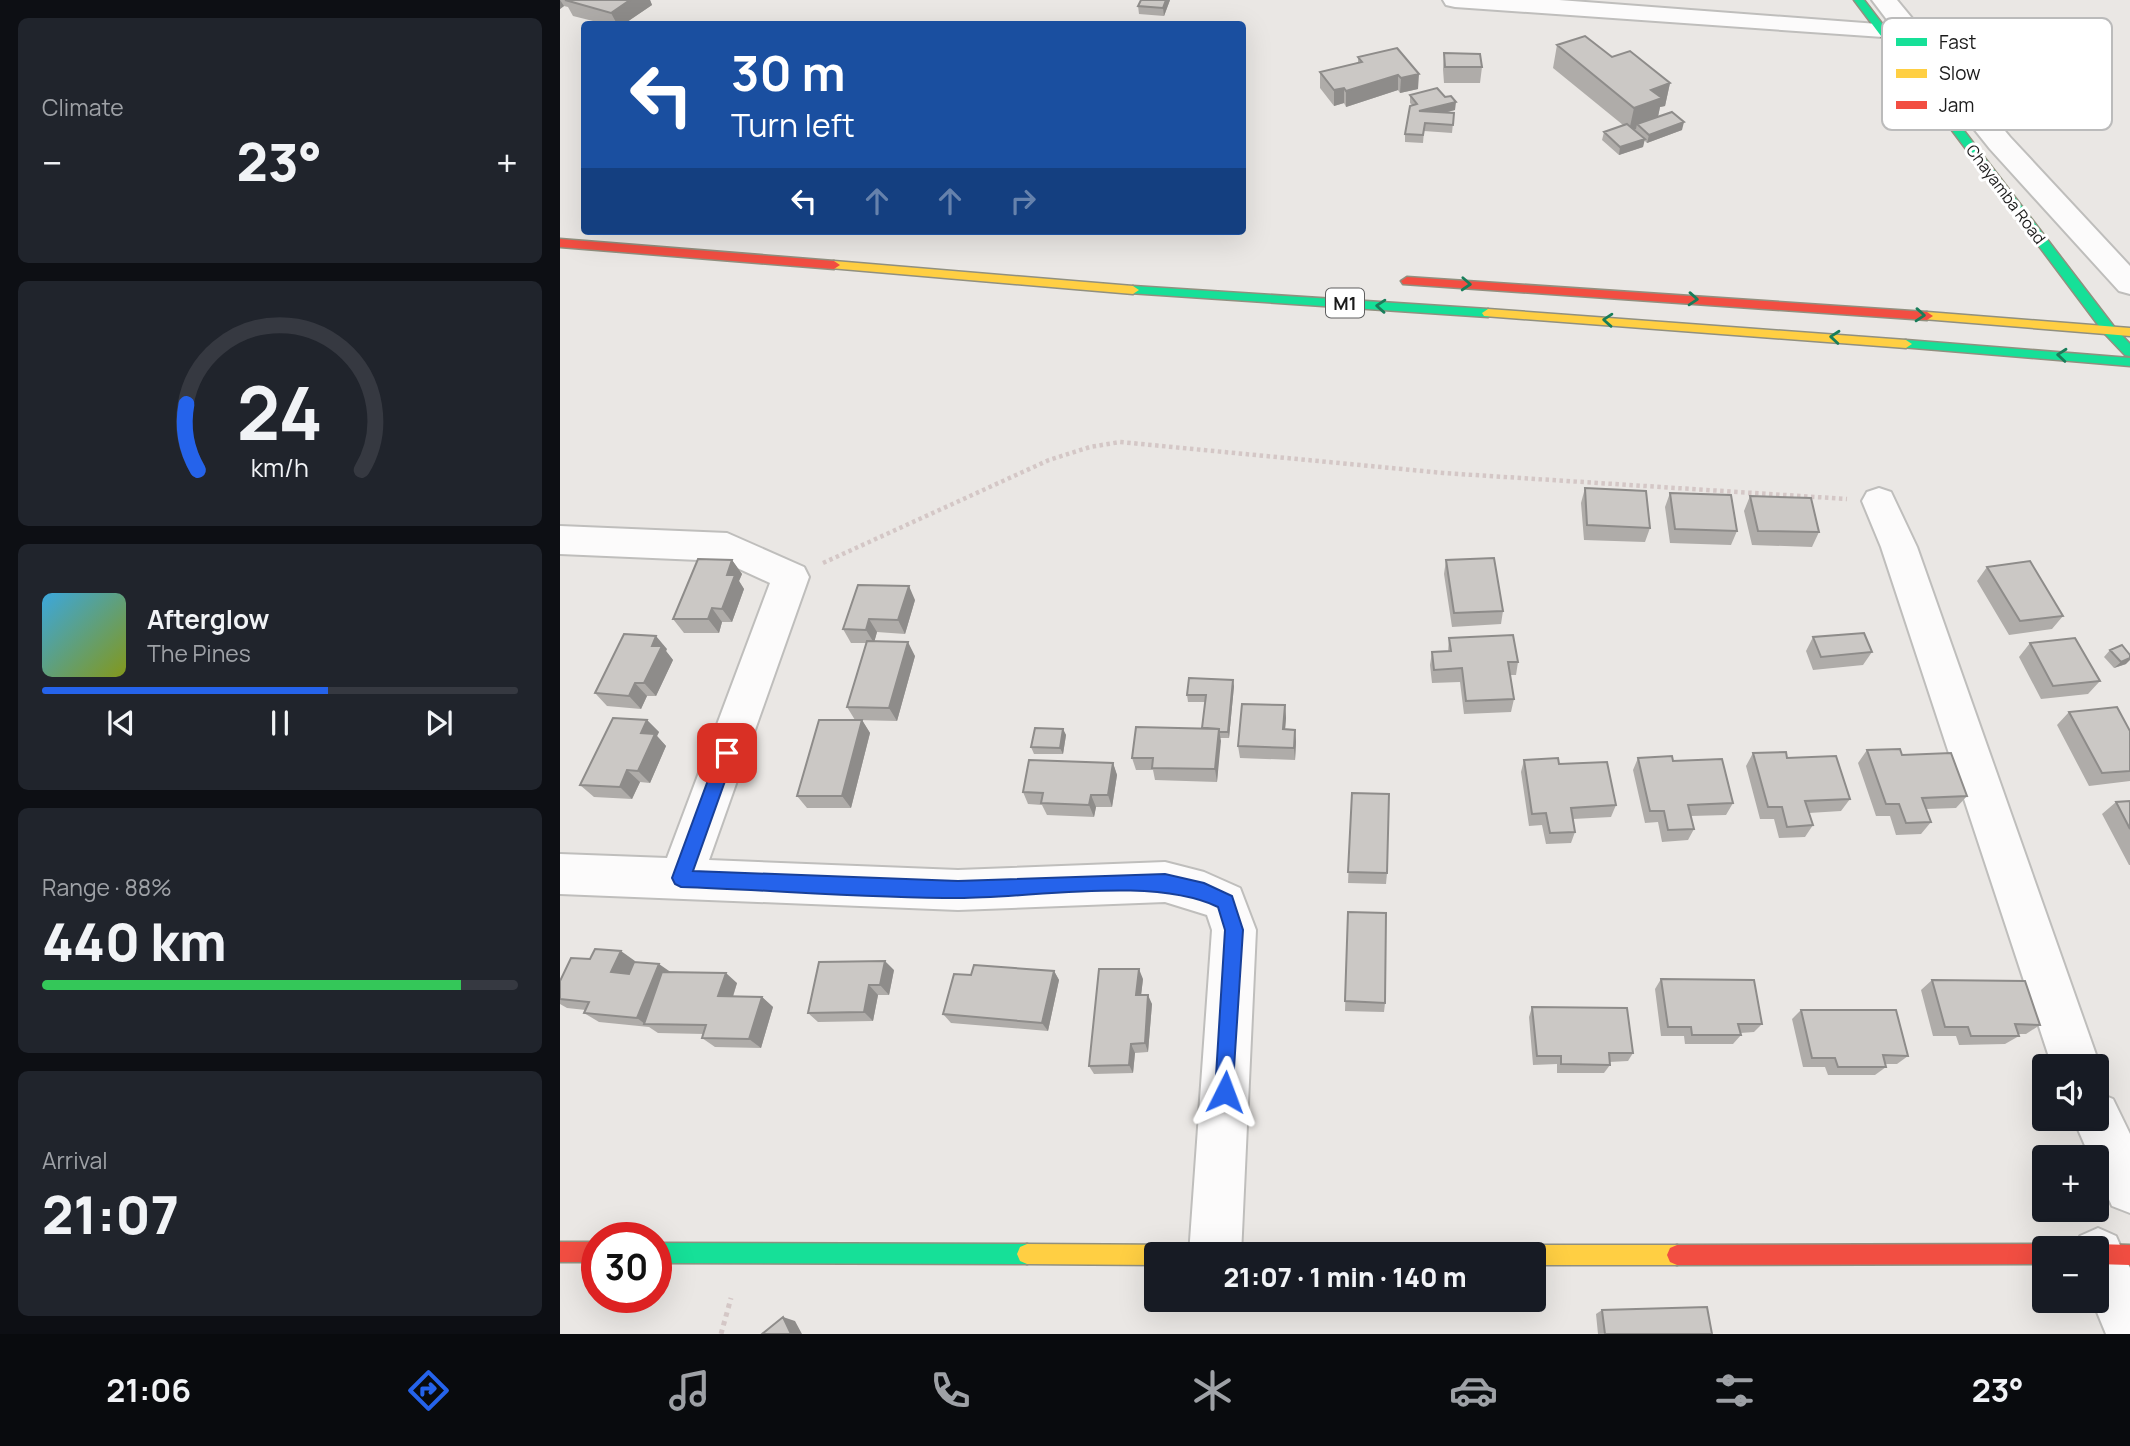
<!DOCTYPE html>
<html lang="en">
<head>
<meta charset="utf-8">
<style>
  body { margin:0; font-family:Manrope,sans-serif; background:#20242c; color:#f1f3f6; height:100vh; display:flex; flex-direction:column; font-size:26px; white-space:nowrap }
  * { box-sizing:border-box; margin:0 }
  p { font-size:23px; color:#9ea1a6 }
  .icon { flex:none; width:38px; height:38px; fill:none; stroke:currentColor; stroke-width:2; stroke-linecap:round; stroke-linejoin:round }
  .map { position:relative; flex:1; overflow:hidden }
  .drawer { display:flex; flex-direction:column; gap:18px; padding:18px; background:#0d0f14; width:560px }
  .drawer>* { flex:none }
  .banner { position:absolute; left:21px; top:21px; width:665px; height:214px; border-radius:7px; box-shadow:0 7px 28px #0002; background:#1a4fa0; color:#fff; overflow:hidden }
  .buttons { position:absolute; left:1472px; top:1054px; display:grid; gap:14px }
  .buttons a { display:grid; place-items:center; width:77px; height:77px; border-radius:7px; background:#171b24; box-shadow:0 7px 28px #0002; font-size:35px }
  .speed { position:absolute; left:21px; top:1222px; display:flex; gap:14px; font-size:35px; font-weight:700; text-align:center }
  .speed>* { display:grid; place-content:center; width:91px; height:91px; border-radius:50%; background:#171b24; box-shadow:0 7px 28px #0002; line-height:1 }
  .speed .limit { border:10px solid #d22; background:#fff; color:#111 }
  .pin { position:absolute; display:grid; place-items:center; width:60px; height:60px; color:#fff; margin:-30px; border-radius:14px; box-shadow:0 4px 10px #0006 }
  .me { position:absolute; width:77px; margin:-38px; rotate:3deg; stroke-linejoin:round; filter:drop-shadow(0 0 5px #0008) }
  .turn { display:flex; align-items:center; gap:24px; height:147px; padding:0 35px; font-size:32px }
  .turn .icon { width:91px; height:91px; stroke-width:2.5 }
  .turn b { display:block; font-size:49px; line-height:60px }
  .lanes { display:flex; align-items:center; height:66px; padding:0 35px; background:#0003; justify-content:center; gap:35px; direction:ltr }
  .lanes .off { opacity:.35 }
  .big { font-size:52px; font-weight:800; line-height:1.1 }
  .drawer .tile { flex:1; display:flex; flex-direction:column; justify-content:center; gap:10px; min-width:0; padding:0 24px; border-radius:10px; background:#20242c }
  .drawer .dial { align-items:center; gap:0 }
  .dial svg { height:182px; overflow:visible; fill:none; stroke:#363941; stroke-width:7; stroke-linecap:round; text-anchor:middle }
  .dial text { fill:#f1f3f6; stroke:none }
  .song { display:flex; align-items:center; gap:21px }
  .cover { width:84px; height:84px; border-radius:10px; background:linear-gradient(135deg,hsl(200 70% 55%),hsl(70 70% 35%)) }
  .played { height:7px; border-radius:4px; background:linear-gradient(90deg,#2563eb 60%,#363941 60%) }
  .keys { display:flex; justify-content:space-around; direction:ltr }
  .heat { display:flex; justify-content:space-between; align-items:center; font-size:38px; direction:ltr }
  .charge { height:10px; border-radius:5px; background:linear-gradient(90deg,#34c759 88%,#363941 0) }
  .trip { position:absolute; left:584px; top:1242px; width:402px; height:70px; border-radius:7px; background:#171b24; box-shadow:0 7px 28px #0002; font-weight:800; line-height:70px; text-align:center }
  .tabs { display:flex; height:112px; justify-content:space-around; align-items:center; background:#090b0e; color:#9ea1a6 }
  .tabs .icon { width:49px; height:49px }
  .tabs .active { color:#2563eb }
  .tabs b { font-size:32px; color:#f1f3f6 }
  main { display:flex; flex:1; min-height:0 }
  .map>svg:first-child { display:block }
  .lines { fill:none; stroke-linecap:round; stroke-linejoin:round }
  .street-casing { stroke:#bfbebc; stroke-width:4 }
  .fast-casing { stroke:#91907f; stroke-width:3 }
  .slow-casing { stroke:#91907f; stroke-width:3 }
  .jam-casing { stroke:#91907f; stroke-width:3 }
  .path-far1 { stroke:#d4c7c6; stroke-width:4.5; stroke-dasharray:3.5 3.5; stroke-linecap:butt }
  .path { stroke:#d4c7c6; stroke-width:5; stroke-dasharray:4.5 4.5; stroke-linecap:butt }
  .street { fill:#fcfbfb; fill-rule:evenodd }
  .fast { fill:#16e098; fill-rule:evenodd }
  .slow { fill:#ffcf43; fill-rule:evenodd }
  .jam { fill:#f24e42; fill-rule:evenodd }
  .wall { fill:#afaca9 }
  .shaded-wall { fill:#8e8c8a }
  .building { fill:#cbc8c5; stroke:#8e8c8a; stroke-width:2 }
  .oneway { stroke:#187e5a }
  .route { fill:#2563eb; stroke:#184099; stroke-width:2 }
  .labels { text-anchor:middle; dominant-baseline:central; stroke-width:6; stroke-linejoin:round; paint-order:stroke }
  .far-street-label { font-size:16px; fill:#1b1b1b; stroke:#fff }
  .shield { fill:#fff; stroke:#5f5f5f; stroke-width:2 }
  .shield-label { font-size:18px; font-weight:bold; fill:#1b1b1b }
  .key { fill:#fff; stroke:#bbb; stroke-width:2 }
  .key-label { font-size:19px; fill:#1b1b1b }
</style>
</head>
<body>
<main>
<section class="drawer">
<div class="tile"><p>Climate</p>
<div class="heat"><a>−</a><b class="big">23°</b><a>+</a></div>
</div>
<div class="tile dial"><svg viewBox="0 0 100 80">
<path d="M14 69A42 42 0 1 1 86 69"/>
<path d="M14 69A42 42 0 0 1 9 40" stroke="#2563eb"/>
<text x="50" y="56" font-size="32" font-weight="700">24</text>
<text x="50" y="72" font-size="11">km/h</text>
</svg></div>
<div class="tile">
<div class="song"><i class="cover"></i><div><b>Afterglow</b><p>The Pines</p></div></div>
<div class="played"></div>
<div class="keys"><svg class="icon" aria-label="previous" viewBox="0 0 24 24"><path d="M18 5L8 12l10 7zM5 5v14"/></svg><svg class="icon" aria-label="pause" viewBox="0 0 24 24"><path d="M8 5v14M16 5v14"/></svg><svg class="icon" aria-label="next" viewBox="0 0 24 24"><path d="M6 5l10 7-10 7zM19 5v14"/></svg></div>
</div>
<div class="tile"><p>Range · 88%</p><b class="big">440 km</b><div class="charge"></div></div>
<div class="tile"><p>Arrival</p><b class="big">21:07</b></div>
</section>
<div class="map">
<svg width="1570" height="1334" viewBox="0 0 1570 1334">
  <rect width="100%" height="100%" fill="#eae7e4"/>
  <g class="lines">
    <g class="street-casing">
      <path id="street" d="M883,0H999L1331,25L1312,0H1337L1450,137L1570,266V294L1559,291L1430,149L1335,30L1332,35L1323,37L895,7L886,5Z
        M1319,488L1331,492L1357,547L1540,1066L1536,1073V1066H1492L1321,547L1302,501L1307,492Z
        M0,526L167,533L244,567L249,577L149,860L398,870L605,862L644,872L680,888L696,930L681,1255H629L652,930L647,915L605,902L398,910L0,894V854L107,858L210,583L162,561L0,554Z
        M1536,1092L1553,1099L1570,1134V1213L1552,1206L1536,1171V1157H1530L1513,1118H1536Z
        M1538,1228L1556,1236L1570,1268V1334H1546L1532,1300H1536V1248H1515L1520,1236Z"/>
    </g>
    <g class="fast-casing">
      <path id="fast" d="M1294,0H1304L1555,328L1570,344V356L1565,355L1545,334Z
        M573,286L928,309L934,313L928,317L569,293L567,290Z
        M1346,340L1570,358V366L1341,347V341Z
        M96,1243L467,1244L474,1247L477,1254L474,1261L467,1264L96,1263Z"/>
    </g>
    <g class="slow-casing">
      <path id="slow" d="M274,261L573,286L579,290L573,294L270,268V262Z
        M928,309L1346,340L1352,344L1346,348L924,316L922,313Z
        M1367,312L1570,328V336L1363,319V313Z
        M467,1244L624,1245L631,1248L634,1255H597V1265L467,1264L460,1261L457,1254L460,1247Z
        M758,1245H1117L1124,1248L1127,1255L1124,1262L1117,1265H975V1255H748L751,1248Z"/>
    </g>
    <g class="jam-casing">
      <path id="jam" d="M0,239L274,261L280,265L274,269L0,247Z
        M847,277L1367,312L1373,316L1367,320L843,284L841,281Z
        M0,1242H37V1262H0Z
        M1484,1244L1492,1248H1484V1264L1117,1265L1110,1262L1107,1255L1110,1248L1117,1245Z
        M1536,1244L1570,1245V1265L1536,1264V1248H1528Z"/>
    </g>
    <path class="path-far1" d="M263,563L489,460L530,447L560,442L883,473L1287,499"/>
    <path class="path" d="M161,1334L171,1298"/>
    <use href="#street" class="street"/>
    <use href="#fast" class="fast"/>
    <use href="#slow" class="slow"/>
    <use href="#jam" class="jam"/>
  </g>
  <path class="wall" d="M0,0H90L92,5L64,24H45L13,16L8,7L4,6L0,9Z
    M610,0L604,16L579,14L578,6Z
    M997,45L1052,57L1110,83L1105,106L1100,107L1098,117L1122,130L1087,143L1084,140L1083,147L1059,155L1042,140L1044,132L1063,125L993,68Z
    M837,48L858,89L840,93L838,90L786,107L784,103L774,106L760,88V72L798,63V57Z
    M884,53L922,67L920,83H884L883,69Z
    M850,95L895,110L883,113H894L892,133L864,131L863,143L845,142V134L852,105L850,103Z
    M1025,488L1090,528L1085,542L1024,540L1021,503Z
    M1110,493L1177,531L1171,545L1110,543L1105,507Z
    M1190,496L1259,532L1252,547L1192,545L1184,511Z
    M172,560L182,574L179,581L184,589L172,622H162L159,633H124L113,619Z
    M886,560L943,611L941,624L892,627L884,574Z
    M1427,567L1503,616L1492,629L1449,635L1417,581Z
    M355,600L345,634L317,632L314,642L355,656L337,721L295,720L287,707L306,643H291L283,629Z
    M1253,637L1312,652L1303,665L1253,670L1246,651Z
    M889,638L958,662L956,675H950L954,699L951,712L904,714L900,682L872,683L870,665L872,652H888Z
    M1470,643L1540,681L1528,694L1481,699L1459,657Z
    M107,649L106,651L113,660L96,696H87L81,709L47,706L35,693Z
    M1550,650L1566,664L1554,668L1544,657Z
    M674,686L669,738H660L657,782L595,780L593,770H576L572,758L642,728L645,702H628L627,695Z
    M725,705L726,718L725,729L735,730L736,742L735,760L680,758L678,746Z
    M1509,712L1570,731V781L1529,786L1497,725Z
    M87,720L99,732L97,736L106,746L90,783L80,782L72,799L34,797L20,785Z
    M302,720L310,733L291,808H247L237,796Z
    M503,729L506,735L503,754H474L471,747Z
    M1307,750L1342,755L1407,796L1396,808L1366,809L1371,822L1361,834L1336,835L1330,816H1316L1298,763Z
    M1193,753L1227,758L1290,799L1281,811L1249,813L1253,825L1245,837L1219,838L1214,819H1200L1186,766Z
    M1078,758L1173,803L1166,815L1131,816L1134,829L1128,840L1102,842L1098,822L1085,823L1073,770Z
    M964,760L999,764L1056,805L1051,817L1013,819L1015,832L1011,843L986,844L982,825L969,826L961,772Z
    M553,763L557,775L552,807H536L534,817L487,815L482,805L468,804L463,792Z
    M792,793L827,873L826,884L788,883Z
    M1570,801V865H1569L1542,814L1556,802Z
    M788,912L825,1003L824,1012L785,1011Z
    M30,959L75,961L69,974L111,972L177,983L173,997H202L213,1007L201,1048L155,1047L142,1038L144,1034L98,1033L89,1027L39,1022L24,1013L26,1010L7,1008L0,1004V981Z
    M334,970L329,995H318L313,1021L258,1022L248,1013Z
    M494,971L499,980L488,1031L391,1023L383,1014L411,975Z
    M583,979L581,995L592,1004L588,1052L575,1053L573,1073L534,1074L529,1066Z
    M1101,979L1202,1024L1194,1032L1180,1033L1181,1035L1173,1044H1125L1124,1036H1101L1095,989Z
    M1372,980L1480,1025L1466,1034H1458L1459,1036L1445,1044L1399,1045L1396,1036H1373L1361,990Z
    M972,1007L1073,1053L1068,1061L1049,1062L1050,1065L1044,1073H997V1064L973,1065L969,1017Z
    M1241,1010L1348,1056L1337,1064H1325L1326,1067L1315,1075H1268L1265,1067H1243L1232,1019Z
    M1042,1310L1152,1334H1038L1036,1314Z"/>
  <path class="shaded-wall" d="M0,0L4,6L0,9Z
    M70,0H90L92,5L64,24H57L51,13Z
    M606,0H610L604,16L603,8Z
    M859,74L858,89L840,93L841,78Z
    M838,75V90L786,107V91Z
    M1110,83L1105,106L1100,107L1097,121L1077,124L1076,129L1069,131L1074,108L1091,90Z
    M784,88V103L774,106V90Z
    M896,102L895,110L859,119V111Z
    M1124,122L1122,130L1087,143L1089,135Z
    M1085,139L1083,147L1059,155L1060,147Z
    M172,560L182,574L179,581L184,589L172,622L162,609L167,575Z
    M349,586L355,600L345,634L338,620Z
    M152,608L162,622L159,633L148,619Z
    M309,619L317,632L314,643L306,630Z
    M96,636L107,649L106,651L113,660L96,696L84,683L92,646Z
    M348,642L355,656L337,721L329,708Z
    M1570,658V660L1566,664L1554,668L1561,662Z
    M673,680L674,686L669,738L668,732Z
    M75,683L87,696L81,709L69,696Z
    M725,705L726,718L724,742L723,729Z
    M87,720L99,732L97,736L106,746L90,783L78,771L81,733Z
    M302,720L310,733L291,808L282,796Z
    M503,729L506,735L503,754L500,748Z
    M659,729L661,741L657,782L655,769Z
    M735,730L736,742L735,760L734,748Z
    M553,763L557,775L552,807L548,795Z
    M67,770L80,782L72,799L60,787Z
    M531,795L536,807L534,817L529,805Z
    M61,951L75,961L65,982L51,972Z
    M325,961L334,970L329,995L320,985Z
    M99,964L112,973L85,1024L77,1018Z
    M579,969L583,979L580,1004L576,995Z
    M494,971L499,980L488,1031L482,1023Z
    M166,973L177,983L170,1005L158,996Z
    M309,985L318,995L313,1021L304,1012Z
    M588,995L592,1004L588,1052L585,1043Z
    M202,997L213,1007L201,1048L189,1039Z
    M571,1044L575,1053L573,1073L569,1065Z
    M223,1317L235,1321L242,1334H231Z"/>
  <path class="building" d="M5,0H70L51,13Z
    M581,0H606L603,8L578,6Z
    M1025,36L1052,57L1070,51L1110,83L1091,90L1102,98L1074,108L997,45Z
    M837,48L859,74L841,78L838,75L786,91L784,88L774,90L760,72L802,62L798,57Z
    M884,53L920,54L922,67H885Z
    M877,88L885,97L891,96L896,102L859,111L894,113L893,125L865,123L863,135L845,134L850,106L857,104L850,95Z
    M1112,112L1124,122L1089,135L1077,124Z
    M1067,124L1085,139L1060,147L1044,132Z
    M1025,488L1086,491L1090,528L1027,525Z
    M1110,493L1171,495L1177,531L1115,529Z
    M1190,496L1251,498L1259,532L1198,531Z
    M934,558L943,611L894,613L886,560Z
    M138,559L172,560L167,575H175L162,609L152,608L148,619H113Z
    M1470,561L1503,616L1460,621L1427,567Z
    M298,585L349,586L338,620L309,619L306,630L283,629Z
    M1304,633L1312,652L1261,657L1253,637Z
    M64,634L96,636L92,646H102L84,683H75L69,696L35,693Z
    M953,635L958,662H948L954,699L906,701L902,668L874,670L872,652L891,651L889,638Z
    M1515,638L1540,681L1493,686L1470,643Z
    M307,641L348,642L329,708L287,707Z
    M1562,645L1570,655V658L1561,662L1550,650Z
    M629,678L673,680L668,732H659V729L642,728L646,695H627Z
    M682,704L725,705L723,729L735,730L734,748L678,746Z
    M1557,707L1570,731V771L1542,773L1509,712Z
    M53,718L87,720L81,733L95,734L78,771L67,770L60,787L20,785Z
    M259,720H302L282,796H237Z
    M576,727L659,729L655,769L592,768L593,758H572Z
    M475,728L503,729L500,748L471,747Z
    M1340,749L1342,755L1391,753L1407,796L1362,798L1371,822L1346,823L1339,804H1326L1307,750Z
    M1226,752L1227,758L1276,756L1290,799L1245,801L1253,825L1227,827L1222,807H1208L1193,753Z
    M1112,756L1113,761L1162,759L1173,803L1128,805L1134,829L1108,830L1104,811H1090L1078,758Z
    M998,758L999,764L1047,762L1056,805L1011,808L1015,832L990,833L986,813L972,814L964,760Z
    M469,760L553,763L548,795H531L529,805L481,803L483,793L463,792Z
    M792,793L829,794L827,873L788,872Z
    M1570,801V829L1556,802Z
    M788,912L826,913L825,1003L785,1001Z
    M35,949L61,951L51,972L69,974L74,962L99,964L77,1018L24,1013L29,1002L0,999V981L11,958L30,959Z
    M325,961L320,985H309L304,1012L248,1013L259,962Z
    M414,965L494,971L482,1023L383,1014L394,974L411,975Z
    M539,969H579L576,995H588L585,1043L571,1044L569,1065L529,1066Z
    M102,972L166,973L158,996L202,997L189,1039L142,1038L146,1025L84,1024Z
    M1101,979L1194,980L1202,1024H1178L1181,1035H1132L1131,1027H1108Z
    M1372,980L1465,981L1480,1025L1455,1024L1459,1036H1411L1408,1027H1385Z
    M972,1007L1067,1008L1073,1053H1049L1050,1065L1001,1064V1056H977Z
    M1241,1010H1336L1348,1056L1323,1055L1326,1067H1278L1275,1058H1252Z
    M1147,1307L1152,1334H1045L1042,1310Z
    M223,1317L231,1334H202Z"/>
  <defs><path id="oneway-chevron" d="M-2-3.5L2.5 0L-2 3.5" fill="none" stroke-width="1.6" stroke-linecap="round" stroke-linejoin="round" transform="scale(1.75)"/></defs>
  <g class="oneway">
    <use href="#oneway-chevron" transform="translate(906 284) rotate(3)"/>
    <use href="#oneway-chevron" transform="translate(1133 299) rotate(4)"/>
    <use href="#oneway-chevron" transform="translate(821 306) rotate(-176)"/>
    <use href="#oneway-chevron" transform="translate(1360 315) rotate(4)"/>
    <use href="#oneway-chevron" transform="translate(1048 320) rotate(-176)"/>
    <use href="#oneway-chevron" transform="translate(1275 337) rotate(-175)"/>
    <use href="#oneway-chevron" transform="translate(1502 355) rotate(-175)"/>
  </g>
  <path class="route" d="M167,746L175,753L133,871L398,881L605,874L644,883L672,896L683,930L672,1099L665,1102L658,1099L655,1092L665,930L658,907C593,876 473,898 399,898C307,898 213,890 121,887L115,884L112,878L158,753Z"/>
  <g class="labels">
    <g class="far-street-label">
      <text transform="translate(1446 194) rotate(53)">Chayamba Road</text>
    </g>
    <rect class="shield" x="766" y="288.5" width="38" height="29" rx="5"/>
    <g class="shield-label">
      <text x="785" y="303">M1</text>
    </g>
  </g>
  <rect x="1322" y="18" width="230" height="112" rx="10" class="key"/>
  <rect x="1336" y="38" width="31" height="8" fill="#16e098"/>
  <rect x="1336" y="69" width="31" height="9" fill="#ffcf43"/>
  <rect x="1336" y="101" width="31" height="8" fill="#f24e42"/>
  <g class="key-label">
    <text x="1379" y="49">Fast</text>
    <text x="1379" y="80">Slow</text>
    <text x="1379" y="112">Jam</text>
  </g>
</svg>
<div class="buttons">
<a><svg class="icon" aria-label="sound" viewBox="0 0 24 24"><path d="M4 9h4l5-4v14l-5-4H4zM17 9q2 3 0 6"/></svg></a>
<a>+</a>
<a>−</a>
</div>
<div class="speed"><div class="limit">30</div></div>
<div class="pin" style="left:167px;top:753px;background:#d93025"><svg class="icon" aria-label="arrive" viewBox="0 0 24 24"><path d="M6 21V4h12l-3 4 3 4H6"/></svg></div>
<svg class="me" style="left:665px;top:1092px" viewBox="-20 -20 40 40"><path d="M0-17L14 15 0 8-14 15z" fill="#2563eb" stroke="#fff" stroke-width="4"/></svg>
<div class="trip">21:07 · 1 min · 140 m</div>
<div class="banner">
<div class="turn"><svg class="icon" aria-label="left" viewBox="0 0 24 24"><path d="M17 20v-9H6M10 6l-5 5 5 5"/></svg><div><b>30 m</b>Turn left</div></div>
<div class="lanes"><svg class="icon" aria-label="left" viewBox="0 0 24 24"><path d="M17 20v-9H6M10 6l-5 5 5 5"/></svg><svg class="icon off" aria-label="ahead" viewBox="0 0 24 24"><path d="M12 20V5M6 11l6-6 6 6"/></svg><svg class="icon off" aria-label="ahead" viewBox="0 0 24 24"><path d="M12 20V5M6 11l6-6 6 6"/></svg><svg class="icon off" aria-label="right" viewBox="0 0 24 24"><path d="M7 20v-9h11M14 6l5 5-5 5"/></svg></div>
</div>
</div>
</main>
<nav class="tabs">
<b>21:06</b>
<svg class="icon active" aria-label="directions" viewBox="0 0 24 24"><path d="M12 3l9 9-9 9-9-9zM9 14v-3h6M13 9l2 2-2 2"/></svg>
<svg class="icon" aria-label="music" viewBox="0 0 24 24"><path d="M9 18V5l10-2v13"/><circle cx="6" cy="18" r="3"/><circle cx="16" cy="16" r="3"/></svg>
<svg class="icon" aria-label="phone" viewBox="0 0 24 24"><path d="M5 4h4l2 5-3 2q2 4 5 5l2-3 5 2v4C11 20 4 13 5 4z"/></svg>
<svg class="icon" aria-label="climate" viewBox="0 0 24 24"><path d="M12 3v18M4 7l16 10M4 17L20 7"/></svg>
<svg class="icon" aria-label="car" viewBox="0 0 24 24"><path d="M5 17H2v-5l4-1 3-4h7l3 4 3 1v5h-3M9 17h6M6 11h13"/><circle cx="7" cy="17" r="2"/><circle cx="17" cy="17" r="2"/></svg>
<svg class="icon" aria-label="filters" viewBox="0 0 24 24"><path d="M4 7h16M4 17h16"/><circle cx="9" cy="7" r="2"/><circle cx="15" cy="17" r="2"/></svg>
<b>23°</b>
</nav>
</body>
</html>
